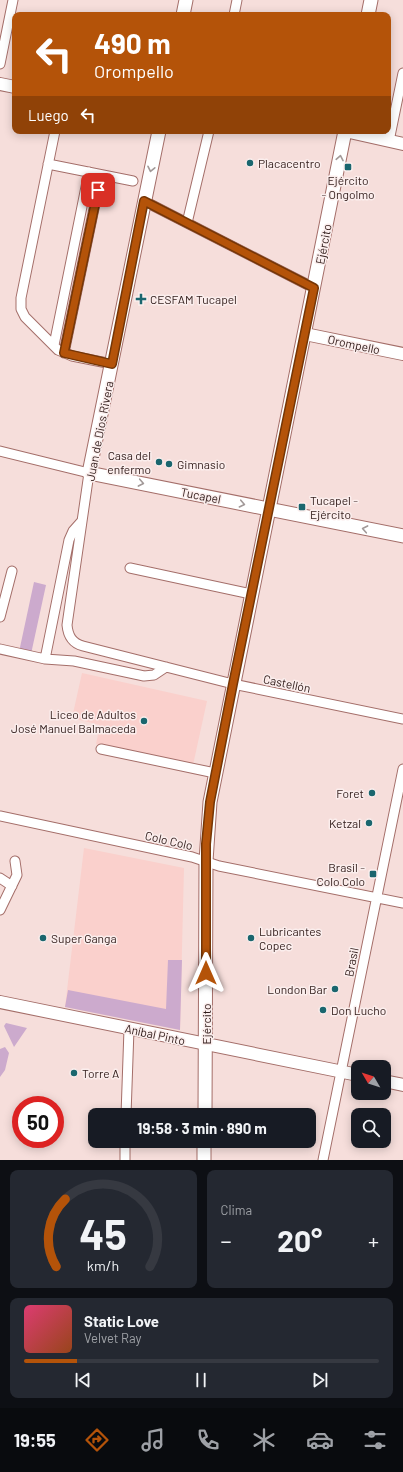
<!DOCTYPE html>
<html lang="es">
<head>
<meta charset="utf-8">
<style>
  body { margin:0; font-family:Barlow,sans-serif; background:#242831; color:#f1f3f6; height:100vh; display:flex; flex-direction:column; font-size:15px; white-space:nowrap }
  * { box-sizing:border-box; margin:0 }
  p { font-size:13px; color:#9ea1a6 }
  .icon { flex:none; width:22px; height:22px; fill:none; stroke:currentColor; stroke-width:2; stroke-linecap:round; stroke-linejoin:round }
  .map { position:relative; height:1160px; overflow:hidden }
  .side { display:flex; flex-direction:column; gap:10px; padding:10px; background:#0d0f14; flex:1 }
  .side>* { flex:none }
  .banner { position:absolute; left:12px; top:12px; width:379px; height:122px; border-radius:8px; box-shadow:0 2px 10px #0003; background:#b45309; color:#fff; overflow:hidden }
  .needle { width:26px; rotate:309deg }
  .tools { position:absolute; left:351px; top:1060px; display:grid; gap:8px }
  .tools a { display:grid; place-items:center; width:40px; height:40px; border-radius:8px; background:#171b24; box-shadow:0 2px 10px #0003; font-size:20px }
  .speed { position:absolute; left:12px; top:1096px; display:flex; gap:8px; font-size:20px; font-weight:700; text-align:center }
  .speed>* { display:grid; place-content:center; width:52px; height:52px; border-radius:50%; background:#171b24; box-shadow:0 2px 10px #0003; line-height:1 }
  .speed .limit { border:6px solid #d22; background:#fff; color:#111 }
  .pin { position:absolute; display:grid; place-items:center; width:34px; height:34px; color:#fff; margin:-17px; border-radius:8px; box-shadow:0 2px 6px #0006 }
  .me { position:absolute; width:44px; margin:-22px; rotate:0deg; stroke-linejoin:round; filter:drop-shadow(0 0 3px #0008) }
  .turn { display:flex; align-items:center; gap:14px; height:84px; padding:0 16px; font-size:18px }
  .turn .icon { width:52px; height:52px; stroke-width:2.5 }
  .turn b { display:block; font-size:28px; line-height:34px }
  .then { display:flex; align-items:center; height:38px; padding:0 16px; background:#0003; gap:8px; font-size:15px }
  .big { font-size:30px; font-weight:700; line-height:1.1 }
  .side .tile { flex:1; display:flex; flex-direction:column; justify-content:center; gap:6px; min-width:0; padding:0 14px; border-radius:8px; background:#242831 }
  .side .dial { align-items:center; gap:0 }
  .dial svg { height:104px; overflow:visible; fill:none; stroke:#363941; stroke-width:7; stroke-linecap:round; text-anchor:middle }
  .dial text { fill:#f1f3f6; stroke:none }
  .song { display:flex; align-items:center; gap:12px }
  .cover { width:48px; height:48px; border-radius:6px; background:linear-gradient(135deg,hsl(340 70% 55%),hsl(20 70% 35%)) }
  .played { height:4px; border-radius:2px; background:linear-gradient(90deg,#b45309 15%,#363941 15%) }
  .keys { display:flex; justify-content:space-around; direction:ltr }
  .heat { display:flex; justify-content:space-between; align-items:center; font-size:22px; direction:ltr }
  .side .tiles { flex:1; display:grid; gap:10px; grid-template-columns:1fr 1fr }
  .tile:last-child { grid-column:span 2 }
  .trip { position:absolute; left:88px; top:1108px; width:228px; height:40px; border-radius:8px; background:#171b24; box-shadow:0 2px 10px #0003; font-weight:700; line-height:40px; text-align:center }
  .dock { display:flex; height:64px; justify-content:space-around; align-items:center; background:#090b0e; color:#9ea1a6 }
  .dock .icon { width:28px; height:28px }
  .dock .on { color:#b45309 }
  .dock b { font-size:18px; color:#f1f3f6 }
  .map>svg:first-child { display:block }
  .built { fill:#fad0cc }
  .green { fill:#ccaacd }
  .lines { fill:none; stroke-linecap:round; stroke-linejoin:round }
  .minor-casing { stroke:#a46e69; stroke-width:11 }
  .tertiary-casing { stroke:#a46e69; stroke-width:14 }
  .secondary-casing { stroke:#a46e69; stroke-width:15 }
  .minor { stroke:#fff; stroke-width:9 }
  .tertiary { stroke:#fff; stroke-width:12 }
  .secondary { stroke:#fff; stroke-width:13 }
  .oneway { stroke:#a29998 }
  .route-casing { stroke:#753606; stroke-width:10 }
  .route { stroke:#b45309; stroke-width:7 }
  .poi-dot { fill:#1a666e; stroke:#fbeeed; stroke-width:1.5 }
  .labels { text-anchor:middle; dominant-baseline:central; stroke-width:3; stroke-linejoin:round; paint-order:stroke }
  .poi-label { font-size:12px; fill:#311c1a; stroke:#fbeeed; text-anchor:start }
  .street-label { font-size:12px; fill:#311c1a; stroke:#fbeeed }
</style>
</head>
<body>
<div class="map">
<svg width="403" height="1160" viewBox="0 0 403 1160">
  <rect width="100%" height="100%" fill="#f6dedb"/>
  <path class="built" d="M82,673L207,701L193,765L96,744L100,725L72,718Z
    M84,848L184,868L180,1030L65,1007Z"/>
  <path class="green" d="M34,582L46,585L31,654L19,652Z
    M168,960H182L180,1030L65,1007L68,990L166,1009Z
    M6,1023L27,1028L14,1047L4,1026Z
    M5,1047L9,1053L5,1070L0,1077V1049Z"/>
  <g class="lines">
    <g class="minor-casing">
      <path id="minor" d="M234,15L237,0
        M0,64L13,0
        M55,131L21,298V309L25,317L58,350L72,356L112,364
        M389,141L403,73
        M48,164L133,181
        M144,201L314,288
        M187,223L209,131
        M54,345L89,172
        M64,353L101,175
        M0,451L89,473L67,625C68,636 72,643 83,646L233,684L403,719
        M130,568L251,594
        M0,617L12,571
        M0,649L45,659L74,661L144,676L154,675L166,667
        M45,659L69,540L73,531L81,522
        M101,749L215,773
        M0,816L192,857L219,866L403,903
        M0,878L12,886
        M0,910L17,875L15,861
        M126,1115L129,1029
        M125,1160V1141
        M323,1160L403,769"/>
    </g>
    <g class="tertiary-casing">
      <path id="tertiary" d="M0,84L15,87
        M345,131L403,144
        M305,334L403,354
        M0,1002L358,1075
        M384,1081L403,1085"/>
    </g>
    <g class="secondary-casing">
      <path id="secondary" d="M183,15L186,0
        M368,15L371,0
        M159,131L89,473L403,536
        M205,1115L206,861L210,802L345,131
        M204,1160V1141"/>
    </g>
    <use href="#minor" class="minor"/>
    <use href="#tertiary" class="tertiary"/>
    <use href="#secondary" class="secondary"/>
  </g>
  <defs><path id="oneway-chevron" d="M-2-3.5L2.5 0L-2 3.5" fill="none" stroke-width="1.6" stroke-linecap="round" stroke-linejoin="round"/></defs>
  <g class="oneway">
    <use href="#oneway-chevron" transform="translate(340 158) rotate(-79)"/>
    <use href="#oneway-chevron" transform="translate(151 169) rotate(102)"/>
    <use href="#oneway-chevron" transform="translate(141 483) rotate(11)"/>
    <use href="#oneway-chevron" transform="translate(242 504) rotate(12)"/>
    <use href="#oneway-chevron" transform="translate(365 529) rotate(-169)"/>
  </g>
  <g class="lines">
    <g class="route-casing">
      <path id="route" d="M98,190L64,353L112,364L144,201L314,288L233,684L210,802L206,844V973"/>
    </g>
    <use href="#route" class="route"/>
  </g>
  <g class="poi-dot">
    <circle cx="250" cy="163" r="4"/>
    <rect x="344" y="163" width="8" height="8" rx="2"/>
    <path d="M139 293h4v4h4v4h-4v4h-4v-4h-4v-4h4z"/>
    <circle cx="159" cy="462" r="4"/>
    <circle cx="169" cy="464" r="4"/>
    <rect x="298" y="503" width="8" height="8" rx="2"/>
    <circle cx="144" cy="721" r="4"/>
    <circle cx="372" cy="793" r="4"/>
    <circle cx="369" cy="823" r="4"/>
    <rect x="369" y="870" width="8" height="8" rx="2"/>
    <circle cx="43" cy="938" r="4"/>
    <circle cx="251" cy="938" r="4"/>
    <circle cx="335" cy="989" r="4"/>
    <circle cx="323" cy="1010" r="4"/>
    <circle cx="74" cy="1073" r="4"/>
  </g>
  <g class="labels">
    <g class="poi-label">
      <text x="258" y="163">Placacentro</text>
      <text x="348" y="180" text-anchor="middle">Ejército<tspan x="348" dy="14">- Ongolmo</tspan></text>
      <text x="150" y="299">CESFAM Tucapel</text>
      <text x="151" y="455" text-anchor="end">Casa del<tspan x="151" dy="14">enfermo</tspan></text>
      <text x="177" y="464">Gimnasio</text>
      <text x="310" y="500">Tucapel -<tspan x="310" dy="14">Ejército</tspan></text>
      <text x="136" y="714" text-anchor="end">Liceo de Adultos<tspan x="136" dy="14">José Manuel Balmaceda</tspan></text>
      <text x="364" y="793" text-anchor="end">Foret</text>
      <text x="361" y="823" text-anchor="end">Ketzal</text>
      <text x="365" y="867" text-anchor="end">Brasil -<tspan x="365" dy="14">Colo Colo</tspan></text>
      <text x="259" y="931">Lubricantes<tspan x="259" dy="14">Copec</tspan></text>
      <text x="51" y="938">Super Ganga</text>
      <text x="327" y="989" text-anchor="end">London Bar</text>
      <text x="331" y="1010">Don Lucho</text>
      <text x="82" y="1073">Torre A</text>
    </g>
    <g class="street-label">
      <text transform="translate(323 244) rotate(-79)">Ejército</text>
      <text transform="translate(354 344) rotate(12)">Orompello</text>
      <text transform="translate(99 431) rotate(-79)">Juan de Dios Rivera</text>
      <text transform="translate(201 495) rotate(11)">Tucapel</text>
      <text transform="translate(287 683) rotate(12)">Castellón</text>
      <text transform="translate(169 840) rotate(13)">Colo Colo</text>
      <text transform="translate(351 962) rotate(-79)">Brasil</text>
      <text transform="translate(206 1024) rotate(-90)">Ejército</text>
      <text transform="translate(155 1034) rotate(12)">Aníbal Pinto</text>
    </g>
  </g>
</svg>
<div class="tools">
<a><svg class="needle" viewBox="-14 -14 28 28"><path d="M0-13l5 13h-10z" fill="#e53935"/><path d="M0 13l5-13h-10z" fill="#9ea1a6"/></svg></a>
<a><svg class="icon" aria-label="search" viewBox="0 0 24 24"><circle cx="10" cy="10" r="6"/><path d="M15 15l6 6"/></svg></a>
</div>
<div class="speed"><div class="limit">50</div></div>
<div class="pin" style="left:98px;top:190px;background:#d93025"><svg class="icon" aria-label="arrive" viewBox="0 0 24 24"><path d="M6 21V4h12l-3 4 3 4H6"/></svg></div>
<svg class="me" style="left:206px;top:973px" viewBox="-20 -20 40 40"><path d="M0-17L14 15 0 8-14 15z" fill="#b45309" stroke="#fff" stroke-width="4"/></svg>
<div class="trip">19:58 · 3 min · 890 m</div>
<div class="banner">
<div class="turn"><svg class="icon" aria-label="left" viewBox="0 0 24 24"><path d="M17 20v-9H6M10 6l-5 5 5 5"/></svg><div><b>490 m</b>Orompello</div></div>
<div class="then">Luego<svg class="icon" aria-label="left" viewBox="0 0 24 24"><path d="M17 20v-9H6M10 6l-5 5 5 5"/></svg></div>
</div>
</div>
<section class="side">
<div class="tiles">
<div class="tile dial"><svg viewBox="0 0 100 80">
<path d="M14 69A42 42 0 1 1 86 69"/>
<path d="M14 69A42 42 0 0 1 21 17" stroke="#b45309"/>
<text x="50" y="56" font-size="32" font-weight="700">45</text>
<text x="50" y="72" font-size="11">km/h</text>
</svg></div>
<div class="tile"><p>Clima</p>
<div class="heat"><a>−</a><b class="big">20°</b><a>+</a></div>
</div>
<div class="tile">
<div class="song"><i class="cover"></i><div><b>Static Love</b><p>Velvet Ray</p></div></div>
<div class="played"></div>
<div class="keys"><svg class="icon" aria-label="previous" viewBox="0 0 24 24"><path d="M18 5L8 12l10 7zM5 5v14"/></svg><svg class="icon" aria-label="pause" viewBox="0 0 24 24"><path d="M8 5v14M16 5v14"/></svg><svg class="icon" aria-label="next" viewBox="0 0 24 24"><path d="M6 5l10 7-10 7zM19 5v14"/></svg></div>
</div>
</div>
</section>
<nav class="dock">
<b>19:55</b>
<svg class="icon on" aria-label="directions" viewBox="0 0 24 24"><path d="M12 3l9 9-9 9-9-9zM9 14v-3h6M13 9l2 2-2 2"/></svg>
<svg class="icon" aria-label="music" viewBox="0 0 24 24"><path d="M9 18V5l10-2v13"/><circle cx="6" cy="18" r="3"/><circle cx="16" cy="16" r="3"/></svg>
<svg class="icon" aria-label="phone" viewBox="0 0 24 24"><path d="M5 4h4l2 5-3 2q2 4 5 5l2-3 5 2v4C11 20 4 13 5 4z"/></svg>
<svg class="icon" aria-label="climate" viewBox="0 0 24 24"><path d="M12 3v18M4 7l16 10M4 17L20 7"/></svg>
<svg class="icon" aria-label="car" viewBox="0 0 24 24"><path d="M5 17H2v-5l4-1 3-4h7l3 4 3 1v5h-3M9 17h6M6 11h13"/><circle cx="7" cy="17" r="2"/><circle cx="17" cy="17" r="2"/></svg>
<svg class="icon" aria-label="filters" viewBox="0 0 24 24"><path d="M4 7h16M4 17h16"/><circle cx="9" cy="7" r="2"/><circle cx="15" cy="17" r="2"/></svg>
</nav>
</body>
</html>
